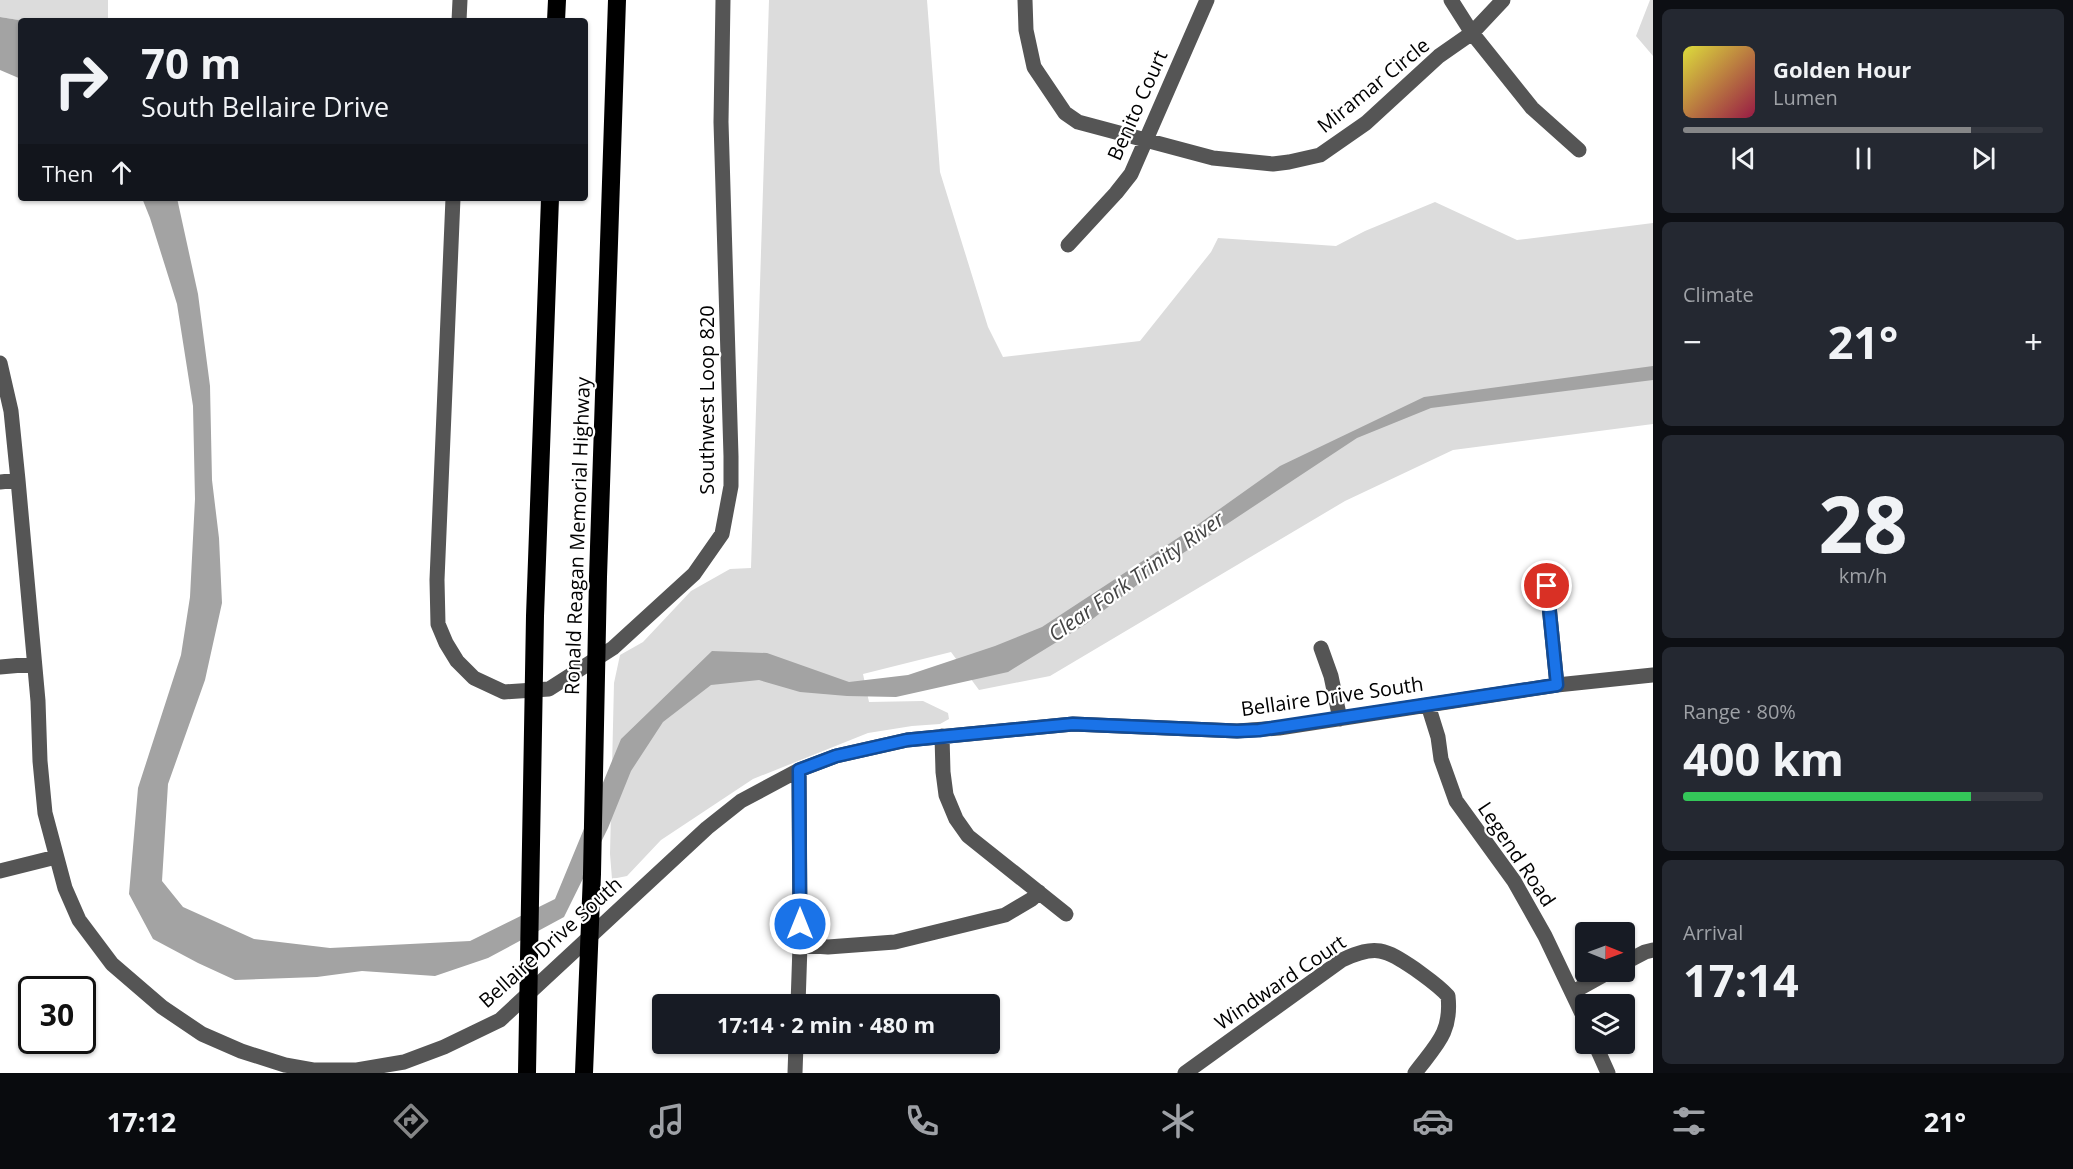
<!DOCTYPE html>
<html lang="en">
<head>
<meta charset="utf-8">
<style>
  body { margin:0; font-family:"Open Sans",sans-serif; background:#242831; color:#f1f3f6; height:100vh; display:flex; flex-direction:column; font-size:22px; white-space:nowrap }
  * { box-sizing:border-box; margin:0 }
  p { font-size:20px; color:#9ea1a6 }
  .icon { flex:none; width:33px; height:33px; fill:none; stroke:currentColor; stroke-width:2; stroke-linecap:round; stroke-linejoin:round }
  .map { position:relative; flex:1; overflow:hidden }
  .side { display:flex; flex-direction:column; gap:9px; padding:9px; background:#0d0f14; width:420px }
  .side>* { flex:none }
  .hud { position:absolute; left:18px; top:18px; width:570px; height:183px; border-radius:6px; box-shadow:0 2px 4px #0004; background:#171b24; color:#f1f3f6; overflow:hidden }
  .needle { width:39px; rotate:91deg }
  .buttons { position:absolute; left:1575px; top:922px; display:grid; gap:12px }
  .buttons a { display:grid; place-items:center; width:60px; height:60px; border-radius:6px; background:#171b24; box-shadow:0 2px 4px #0004; font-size:30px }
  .speed { position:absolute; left:18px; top:976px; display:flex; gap:12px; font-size:30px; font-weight:700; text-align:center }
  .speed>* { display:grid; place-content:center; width:78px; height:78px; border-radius:50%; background:#171b24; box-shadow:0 2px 4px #0004; line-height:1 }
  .speed .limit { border:3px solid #111; border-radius:9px; background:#fff; color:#111 }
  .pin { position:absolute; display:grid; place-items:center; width:51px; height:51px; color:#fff; margin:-26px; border:3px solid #fff; border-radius:50%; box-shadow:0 2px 6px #0007 }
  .me { position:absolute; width:66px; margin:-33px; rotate:0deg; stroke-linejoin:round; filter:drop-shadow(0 0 4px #0008) }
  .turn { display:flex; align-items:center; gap:21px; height:126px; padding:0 24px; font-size:27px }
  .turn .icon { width:78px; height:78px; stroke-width:2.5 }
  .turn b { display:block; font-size:42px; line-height:51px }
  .then { display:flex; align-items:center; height:57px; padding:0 24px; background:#0003; gap:12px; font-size:22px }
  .big { font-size:45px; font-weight:700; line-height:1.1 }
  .side .card { flex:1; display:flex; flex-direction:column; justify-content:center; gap:9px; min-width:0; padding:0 21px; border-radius:9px; background:#242831 }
  .side .dial { align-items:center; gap:0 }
  .dial b { font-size:78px; line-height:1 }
  .song { display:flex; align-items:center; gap:18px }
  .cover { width:72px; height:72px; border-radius:9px; background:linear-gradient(135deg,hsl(60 70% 55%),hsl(340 70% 35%)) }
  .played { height:6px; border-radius:3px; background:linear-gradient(90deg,#858687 80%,#363941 80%) }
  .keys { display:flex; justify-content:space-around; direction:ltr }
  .heat { display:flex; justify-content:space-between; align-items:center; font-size:33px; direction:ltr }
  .charge { height:9px; border-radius:4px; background:linear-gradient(90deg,#34c759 80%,#363941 0) }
  .trip { position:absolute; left:652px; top:994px; width:348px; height:60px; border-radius:6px; background:#171b24; box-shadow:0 2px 4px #0004; font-weight:700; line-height:60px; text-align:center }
  .menu { display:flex; height:96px; justify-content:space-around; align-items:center; background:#090b0e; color:#9ea1a6 }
  .menu .icon { width:42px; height:42px }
  .menu .selected { color:#858687 }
  .menu b { font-size:27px; color:#f1f3f6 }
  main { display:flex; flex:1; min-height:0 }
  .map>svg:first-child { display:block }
  .green { fill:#dcdcdc }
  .water { fill:#a3a3a3 }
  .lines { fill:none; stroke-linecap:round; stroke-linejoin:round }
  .minor { stroke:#555; stroke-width:15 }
  .highway { stroke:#000; stroke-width:18 }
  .route-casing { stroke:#114b97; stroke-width:15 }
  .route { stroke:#1a73e8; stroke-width:10 }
  .labels { text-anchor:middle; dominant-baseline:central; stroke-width:4.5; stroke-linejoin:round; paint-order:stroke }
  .street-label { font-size:20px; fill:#000; stroke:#fff }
  .water-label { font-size:21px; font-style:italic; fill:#444; stroke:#fff }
</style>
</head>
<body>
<main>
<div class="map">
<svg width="1653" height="1073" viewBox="0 0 1653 1073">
  <rect width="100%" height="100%" fill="#fff"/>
  <path class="green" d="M0,0H108V21H25L0,17Z
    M769,0H927L940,172L988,327L1003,357L1140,341L1211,252L1218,238L1336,246L1365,231L1435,202L1517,240L1653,223V424L1453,450L1345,501L1050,676L979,690L951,652L863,674L869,702L923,701L948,713L949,719L940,724L912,726L868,733L753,779L661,840L627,876L612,879L610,854L614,683L620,655L643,642L691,591L730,569L751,568Z
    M1650,0H1653V56L1636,36Z"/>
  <path class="water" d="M0,17L25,21H21V79L0,70Z
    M142,198H177L198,294L210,386L212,480L219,538L222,603L205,680L168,784L162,881L183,907L254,939L330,948L470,941L555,899L621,739L712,651L767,653L849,682L908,675L995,646L1042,627L1193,528L1280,466L1424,397L1653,366V380L1431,408L1357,438L1150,575L1086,624L1008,672L896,697L847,696L800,692L759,680L711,685L663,722L631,771L608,828L564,917L488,958L435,976L362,971L317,977L235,980L198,963L153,939L129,894L138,788L181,655L190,597L195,499L193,406L177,304L150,218Z"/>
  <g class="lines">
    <path class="minor" d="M1025,0L1026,30L1034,67L1065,113L1078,122L1213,158L1273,164L1289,162L1320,155L1366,123L1439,56L1472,33L1503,0
      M1451,0L1472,33L1532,108L1579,150
      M459,21L460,0
      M453,198L437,580L438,624L446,643L457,661L474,678L504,692L549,689L613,648L694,574L722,534L731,486V456L721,122L723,0
      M1068,245L1116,193L1131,174L1207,0
      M0,363L11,411L18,480L38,701L40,761L45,813L65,888L79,920L112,964L162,1007L202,1034L241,1051L285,1065L313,1070H357L404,1062L444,1047L500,1020L707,828L741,801L799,770L836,756L907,740L1073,724L1237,731L1279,728L1557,685L1653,675
      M0,482L18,480
      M1547,586L1557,685
      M1321,648L1331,676L1340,719
      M0,667L34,664
      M1428,705L1438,737L1441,759L1456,801L1514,881L1545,936L1586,1022
      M942,736L943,772L946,795L956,819L968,836L1066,914
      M0,871L56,857
      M800,945L828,947L895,942L1005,915L1032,899L1039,892
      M1624,963L1645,952L1653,950
      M1573,992L1609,972
      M798,1005L800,945L799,770
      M1595,1044L1608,1073
      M795,1073L796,1044
      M1185,1073L1342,960C1376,944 1385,949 1415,969C1427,978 1438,985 1448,996C1452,1033 1436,1045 1415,1073"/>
    <path class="highway" d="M556,21L557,0
      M527,1073L535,616L550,198
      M584,1073L592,874L598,577L617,0"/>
  </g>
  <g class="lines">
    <g class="route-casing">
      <path id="route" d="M800,924L799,770L836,756L907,740L1073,724L1237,731L1259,730L1557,685L1547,586"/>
    </g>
    <use href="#route" class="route"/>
  </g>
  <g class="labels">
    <g class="street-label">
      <text transform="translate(1373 85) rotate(-39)">Miramar Circle</text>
      <text transform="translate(1137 105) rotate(-66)">Benito Court</text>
      <text transform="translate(706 400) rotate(-90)">Southwest Loop 820</text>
      <text transform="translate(577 536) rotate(-88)">Ronald Reagan Memorial Highway</text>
      <text transform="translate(1332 696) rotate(-8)">Bellaire Drive South</text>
      <text transform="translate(1517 854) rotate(56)">Legend Road</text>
      <text transform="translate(550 942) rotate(-42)">Bellaire Drive South</text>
      <text transform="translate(1280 982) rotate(-34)">Windward Court</text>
    </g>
    <g class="water-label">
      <text transform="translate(1136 576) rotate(-35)">Clear Fork Trinity River</text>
    </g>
  </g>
</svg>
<div class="buttons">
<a><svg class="needle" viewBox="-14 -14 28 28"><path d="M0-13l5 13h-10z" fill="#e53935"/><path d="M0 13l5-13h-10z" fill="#9ea1a6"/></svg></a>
<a><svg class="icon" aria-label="layers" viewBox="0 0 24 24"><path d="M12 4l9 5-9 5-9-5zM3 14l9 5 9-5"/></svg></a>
</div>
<div class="speed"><div class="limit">30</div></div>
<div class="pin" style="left:1547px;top:586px;background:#d93025"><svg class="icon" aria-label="arrive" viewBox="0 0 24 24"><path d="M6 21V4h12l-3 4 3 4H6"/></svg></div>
<svg class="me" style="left:800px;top:924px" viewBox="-20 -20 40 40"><circle r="17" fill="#1a73e8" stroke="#fff" stroke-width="3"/><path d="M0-11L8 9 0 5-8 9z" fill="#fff"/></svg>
<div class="trip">17:14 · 2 min · 480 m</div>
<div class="hud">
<div class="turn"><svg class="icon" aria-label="right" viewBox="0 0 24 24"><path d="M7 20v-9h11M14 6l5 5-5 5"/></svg><div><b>70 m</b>South Bellaire Drive</div></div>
<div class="then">Then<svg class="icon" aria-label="ahead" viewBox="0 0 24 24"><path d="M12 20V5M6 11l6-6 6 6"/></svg></div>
</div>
</div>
<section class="side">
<div class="card">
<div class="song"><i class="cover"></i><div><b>Golden Hour</b><p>Lumen</p></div></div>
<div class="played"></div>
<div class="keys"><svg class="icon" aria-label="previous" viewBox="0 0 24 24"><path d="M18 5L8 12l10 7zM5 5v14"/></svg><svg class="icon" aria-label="pause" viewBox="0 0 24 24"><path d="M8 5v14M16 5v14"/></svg><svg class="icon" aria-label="next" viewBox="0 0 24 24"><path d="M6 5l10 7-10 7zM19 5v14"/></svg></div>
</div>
<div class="card"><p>Climate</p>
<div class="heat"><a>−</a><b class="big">21°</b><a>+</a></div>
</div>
<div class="card dial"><b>28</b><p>km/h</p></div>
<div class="card"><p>Range · 80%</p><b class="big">400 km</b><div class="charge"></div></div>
<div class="card"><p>Arrival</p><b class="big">17:14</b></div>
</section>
</main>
<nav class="menu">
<b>17:12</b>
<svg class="icon selected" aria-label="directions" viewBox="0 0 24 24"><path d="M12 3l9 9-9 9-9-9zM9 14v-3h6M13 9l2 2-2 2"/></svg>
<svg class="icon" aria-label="music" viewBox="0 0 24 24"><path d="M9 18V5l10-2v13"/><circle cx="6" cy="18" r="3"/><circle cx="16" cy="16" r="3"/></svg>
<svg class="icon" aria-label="phone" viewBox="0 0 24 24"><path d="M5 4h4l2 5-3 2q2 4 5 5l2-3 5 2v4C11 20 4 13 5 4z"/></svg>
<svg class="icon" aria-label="climate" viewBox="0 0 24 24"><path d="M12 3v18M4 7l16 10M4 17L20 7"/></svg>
<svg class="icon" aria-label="car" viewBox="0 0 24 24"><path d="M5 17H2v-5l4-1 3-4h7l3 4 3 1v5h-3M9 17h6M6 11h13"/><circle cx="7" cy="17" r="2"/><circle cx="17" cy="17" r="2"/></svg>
<svg class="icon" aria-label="filters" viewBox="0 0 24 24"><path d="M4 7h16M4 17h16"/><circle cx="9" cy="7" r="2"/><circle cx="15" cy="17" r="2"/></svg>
<b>21°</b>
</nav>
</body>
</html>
